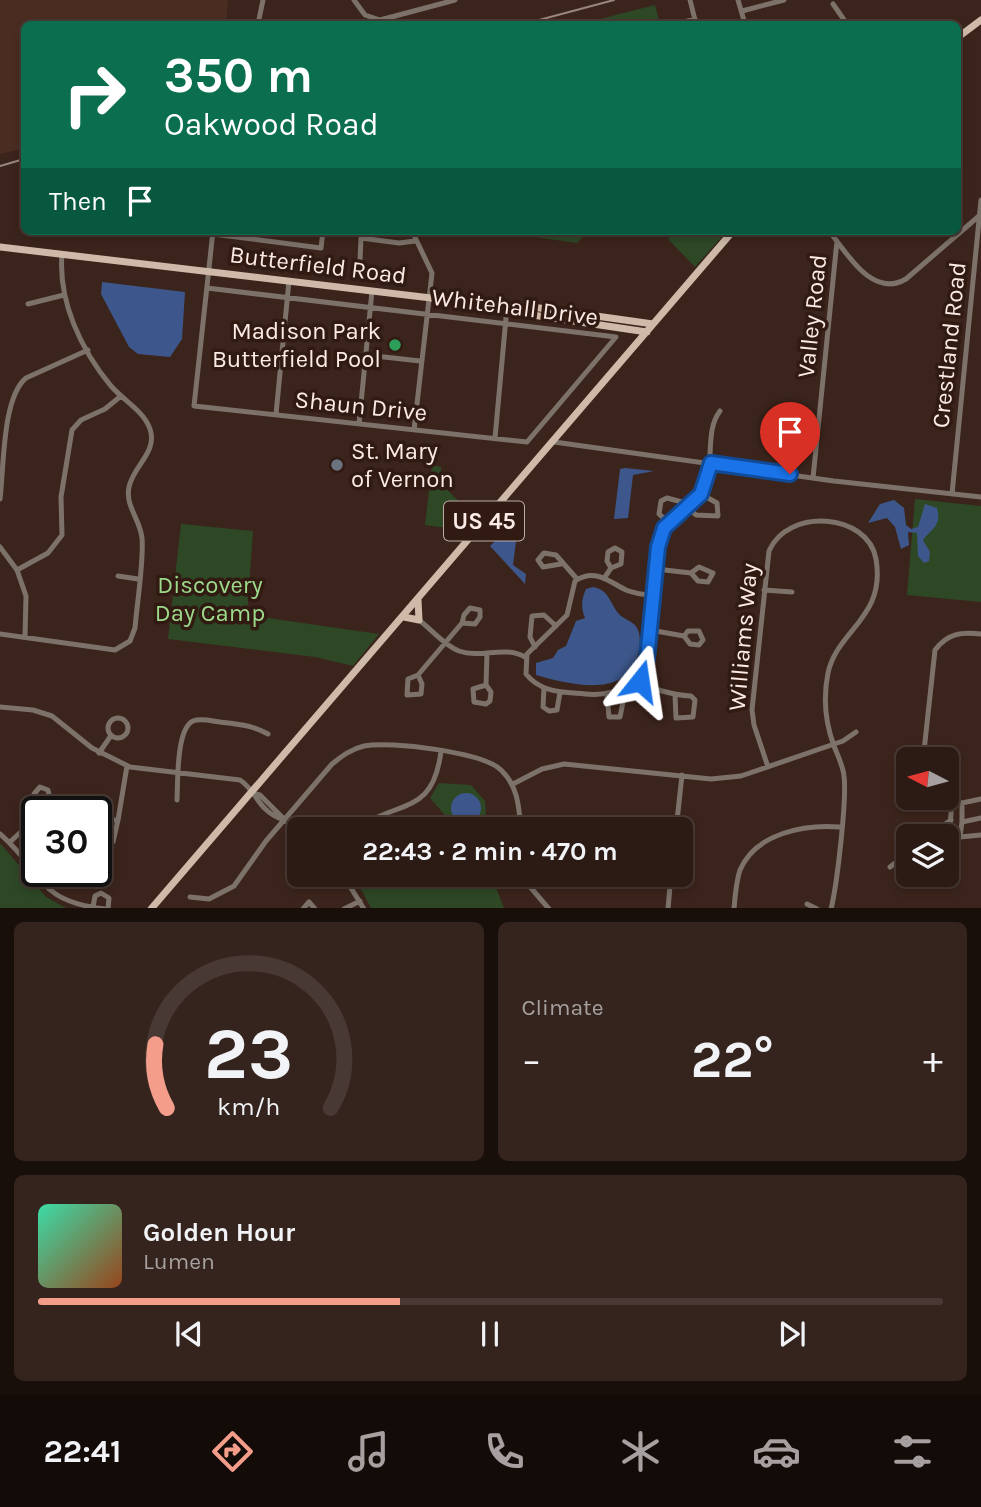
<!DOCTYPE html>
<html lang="en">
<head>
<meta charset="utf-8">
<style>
  body { margin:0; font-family:Karla,sans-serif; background:#34241d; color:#f1f3f6; height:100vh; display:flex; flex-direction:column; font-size:26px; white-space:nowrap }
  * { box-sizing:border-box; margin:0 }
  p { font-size:23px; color:#a6a1a0 }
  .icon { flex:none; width:38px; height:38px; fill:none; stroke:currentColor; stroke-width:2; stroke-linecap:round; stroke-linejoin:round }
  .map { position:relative; height:908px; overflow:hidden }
  .details { display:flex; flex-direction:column; gap:14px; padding:14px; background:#180f0b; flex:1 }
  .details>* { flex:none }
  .top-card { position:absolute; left:21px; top:21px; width:940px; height:214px; border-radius:10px; box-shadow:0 4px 10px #0003,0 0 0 2px #483934; background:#0b6e4f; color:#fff; overflow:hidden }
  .needle { width:46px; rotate:276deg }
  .fabs { position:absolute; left:896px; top:747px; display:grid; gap:14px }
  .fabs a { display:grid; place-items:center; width:63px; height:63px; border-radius:10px; background:#2c1b14; box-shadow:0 4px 10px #0003,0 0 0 2px #483934; font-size:35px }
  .speed { position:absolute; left:21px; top:796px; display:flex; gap:14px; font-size:35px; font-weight:700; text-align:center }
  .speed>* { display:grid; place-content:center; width:91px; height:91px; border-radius:50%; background:#2c1b14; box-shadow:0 4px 10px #0003,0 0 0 2px #483934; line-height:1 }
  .speed .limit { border:4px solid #111; border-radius:10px; background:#fff; color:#111 }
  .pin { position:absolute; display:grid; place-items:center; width:60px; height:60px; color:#fff; margin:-72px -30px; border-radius:50% 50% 50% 0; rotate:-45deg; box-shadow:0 0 7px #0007 }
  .pin .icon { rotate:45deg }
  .me { position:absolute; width:77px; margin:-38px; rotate:15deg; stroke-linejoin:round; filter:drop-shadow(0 0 5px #0008) }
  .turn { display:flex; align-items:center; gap:24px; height:147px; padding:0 28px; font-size:32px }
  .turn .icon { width:91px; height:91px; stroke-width:2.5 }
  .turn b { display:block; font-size:49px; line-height:60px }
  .then { display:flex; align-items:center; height:66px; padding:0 28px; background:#0003; gap:14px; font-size:26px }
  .big { font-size:52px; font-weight:700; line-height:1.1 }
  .details .tile { flex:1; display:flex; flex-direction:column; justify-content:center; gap:10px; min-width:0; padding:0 24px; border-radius:10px; background:#34241d }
  .details .dial { align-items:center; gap:0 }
  .dial svg { height:182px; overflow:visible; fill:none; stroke:#483934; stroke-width:7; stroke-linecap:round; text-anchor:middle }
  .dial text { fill:#f1f3f6; stroke:none }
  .song { display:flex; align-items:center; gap:21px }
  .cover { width:84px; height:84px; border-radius:10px; background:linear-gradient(135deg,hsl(160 70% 55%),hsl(20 70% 35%)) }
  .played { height:7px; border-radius:4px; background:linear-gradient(90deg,#f49d8b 40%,#483934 40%) }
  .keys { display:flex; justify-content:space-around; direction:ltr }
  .heat { display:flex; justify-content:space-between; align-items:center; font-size:38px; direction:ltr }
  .details .tiles { flex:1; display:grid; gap:14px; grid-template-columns:1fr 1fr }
  .tile:last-child { grid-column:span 2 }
  .trip { position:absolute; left:287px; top:817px; width:406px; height:70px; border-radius:10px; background:#2c1b14; box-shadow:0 4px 10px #0003,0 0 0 2px #483934; font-weight:700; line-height:70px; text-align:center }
  .tabs { display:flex; height:112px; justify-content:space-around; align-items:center; background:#120b08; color:#a6a1a0 }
  .tabs .icon { width:49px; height:49px }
  .tabs .selected { color:#f49d8b }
  .tabs b { font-size:32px; color:#f1f3f6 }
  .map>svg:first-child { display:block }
  .built { fill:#4a2c21 }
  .green { fill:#2e4826 }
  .water { fill:#3d578c }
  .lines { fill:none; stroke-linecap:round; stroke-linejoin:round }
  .minor { stroke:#7c726a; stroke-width:5 }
  .major { stroke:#cfbaa9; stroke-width:7 }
  .rail { stroke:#9a867f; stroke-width:2 }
  .route-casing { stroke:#114b97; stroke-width:18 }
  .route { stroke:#1a73e8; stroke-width:12 }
  .leisure-dot { fill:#2e9e5b; stroke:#311a12; stroke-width:2.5 }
  .worship-dot { fill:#6b7280; stroke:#311a12; stroke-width:2.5 }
  .labels { text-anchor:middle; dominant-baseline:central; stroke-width:7; stroke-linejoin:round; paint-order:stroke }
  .shield { fill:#311a12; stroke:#beaca6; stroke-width:2 }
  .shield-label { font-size:23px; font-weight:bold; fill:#fbeae5 }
  .street-label { font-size:24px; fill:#fbeae5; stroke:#311a12 }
  .poi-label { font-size:24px; fill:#fbeae5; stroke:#311a12; text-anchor:end }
  .park-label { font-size:24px; fill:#9dd98b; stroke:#311a12 }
</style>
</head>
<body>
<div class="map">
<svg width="981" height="909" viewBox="0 0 981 909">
  <rect width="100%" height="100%" fill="#3b241b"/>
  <path class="built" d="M0,0H228L226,24H24V148L0,154Z"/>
  <path class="green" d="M655,5L660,24H593L592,21Z
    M493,231H588L577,243Z
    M675,231H727L695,267L668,239Z
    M432,465L441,467L442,484L461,504V517L455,529L425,525Z
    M915,499L981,506V602L907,595Z
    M181,524L253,531L247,615L379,634L353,666L315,657L168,639Z
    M439,783L471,785L485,801L487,829H437L450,821L430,798Z
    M0,843L46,897L66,908H0Z
    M358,875H491L504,908H371L355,878Z"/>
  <path class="water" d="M102,282L185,292L182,339L170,357L138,354L129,347L101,294Z
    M625,468L654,471L633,475L628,518L614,519L620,469Z
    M894,500L904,508L906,525L911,529L918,527L925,504L937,508C942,526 932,528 923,540L930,552L929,561L924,563L918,556L917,533L908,532L909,545L901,549L895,527L887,518L868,523L880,504Z
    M504,532L522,534L521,539L516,541L513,565L526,574L525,584L490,546Z
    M593,587C609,590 609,601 618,613C623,620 635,621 638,630C641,637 640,650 637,657C625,699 568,684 536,675V663L553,658L558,650L566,646L576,621L585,618C581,608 581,600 586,589Z
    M451 808a15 15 0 1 1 30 0a15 15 0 1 1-30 0Z"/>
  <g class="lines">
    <path class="minor" d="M354,0L365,15L380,20L455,0
      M690,0L696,24
      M738,0L745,24
      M833,4L847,24
      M742,11L784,0
      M258,24L263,0
      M677,24L695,19
      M412,231L432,273L414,430
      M829,231C847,253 872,299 906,279L979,216
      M213,234L321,248L323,231
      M360,260L361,238L399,243L415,241
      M207,288L616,337L527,442L194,406L213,231
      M28,304L64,295
      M366,355L420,361
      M276,414L289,281
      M359,424L372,291
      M495,438L507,307
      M554,442L834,481L981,497
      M813,478L837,241
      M952,494L981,200
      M0,499C4,468 2,398 26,378L88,350
      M669,523L659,514L661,501L667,498L682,502L696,515L718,516L717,503L701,494
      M0,547L17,570L26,596L25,637
      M561,564L543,567L538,560L544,553L556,555L577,579
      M656,569L691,573L698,581L708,582L713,573L699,567L691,573
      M17,570L48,553L62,535L61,497L72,430L81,420L105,409L121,396
      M118,576L138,579
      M605,577L611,568L621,564L622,552L615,548L608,552L607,561L611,568
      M764,590L792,592
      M654,596C644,594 635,594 626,590C608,581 595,568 575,581L567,615L527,654L526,674C541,693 563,692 585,694C671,702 646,601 658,546C664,519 688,515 701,494C717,469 703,433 720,411
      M419,620C431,629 445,646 459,651C481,659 504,645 525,657
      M650,630L684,636L690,644L699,645L703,640L699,631H688L684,636
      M0,634L115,650L130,641L135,628C137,603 144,561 142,538C140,519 125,506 129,487C133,466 158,452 150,429C144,411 123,400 111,386C81,350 58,301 62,254
      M535,647L530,637L532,616L544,615L556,626
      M418,675L422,684L421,694L407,695L408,679L418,675L462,623L464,615L470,608L480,610V617L475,624L462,623
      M637,677C648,690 675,695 691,696L695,700L693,717L676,718L675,695
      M486,685L473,689L474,702L486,704L490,701L491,692L486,685L487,653
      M544,688L543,707L549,711L557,710L560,692
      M607,695L609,717H620L623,702L618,691
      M0,707L33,710L52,716L92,748L130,767L240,780C258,792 257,811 284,820
      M108 728a10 10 0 1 1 20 0a10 10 0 1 1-20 0Z
      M99,753L110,737
      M923,760L935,650C948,633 961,632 981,634
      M768,767L754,725L752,710L769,551C788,507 868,513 876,559C886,618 837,630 828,673C823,698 825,722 834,746C838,756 843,766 844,776C847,799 837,885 831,909
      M513,784L542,769L564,764L711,779L741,776L843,741L856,732
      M40,787L48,790L51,804L42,812L36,808L34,794Z
      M252,793L260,795L299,834
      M941,798L962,803L981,799
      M177,800C178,782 176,729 193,721C201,718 212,721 220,722C238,724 252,725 268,734
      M981,818L962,822L960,837L981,835
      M118,820L113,842L103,844C95,838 98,825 105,820H118L127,766
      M962,822V803
      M358,830C396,798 433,818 441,751
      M676,830L682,775
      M0,834C45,873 35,901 105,909
      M928,836L951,820
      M10,842L37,817
      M947,861L952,802
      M890,867L908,853
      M343,875L364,909
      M526,875L531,888L549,909
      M610,875L625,881L670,886
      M190,897L209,899L234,886L266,841L332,764C342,756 351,749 364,746C390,741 483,752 501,770C518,786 519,807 521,830
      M807,904L817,909
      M93,907L95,896L101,893L109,898L108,909
      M303,909L309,902L315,909
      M344,909L360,901
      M668,909L671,875
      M734,909C735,896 736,882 740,870C756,833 805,824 840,827"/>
    <path class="major" d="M957,38L981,20
      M0,247L507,307L518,305L653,324
      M507,307L519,313L647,332
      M404,617L419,620L418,600
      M151,909L733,231"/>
    <path class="rail" d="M524,24L614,0
      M0,166L24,159"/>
  </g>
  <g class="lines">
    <g class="route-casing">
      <path id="route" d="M640,681L637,677L647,659L658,547L664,528L701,494L711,463L790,474"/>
    </g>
    <use href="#route" class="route"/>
  </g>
  <circle class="leisure-dot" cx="395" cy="345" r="7"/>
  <circle class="worship-dot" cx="337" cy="465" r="7"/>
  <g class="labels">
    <rect class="shield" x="444" y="501.5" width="80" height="39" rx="5"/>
    <g class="shield-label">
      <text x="484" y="521">US 45</text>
    </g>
    <g class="street-label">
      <text transform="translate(318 265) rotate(7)">Butterfield Road</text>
      <text transform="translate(515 307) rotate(7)">Whitehall Drive</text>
      <text transform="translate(812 316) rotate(-84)">Valley Road</text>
      <text transform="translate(949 345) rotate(-84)">Crestland Road</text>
      <text transform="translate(361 406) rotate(6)">Shaun Drive</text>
      <text transform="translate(743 637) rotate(-85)">Williams Way</text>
    </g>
    <g class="poi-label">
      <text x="381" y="331">Madison Park<tspan x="381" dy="28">Butterfield Pool</tspan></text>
      <text x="351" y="451" text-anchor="start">St. Mary<tspan x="351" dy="28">of Vernon</tspan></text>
    </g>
    <g class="park-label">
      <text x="210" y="585">Discovery<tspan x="210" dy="28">Day Camp</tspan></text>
    </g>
  </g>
</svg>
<div class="fabs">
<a><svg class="needle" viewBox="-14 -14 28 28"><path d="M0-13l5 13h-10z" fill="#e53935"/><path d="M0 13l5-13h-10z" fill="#a6a1a0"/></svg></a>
<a><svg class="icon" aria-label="layers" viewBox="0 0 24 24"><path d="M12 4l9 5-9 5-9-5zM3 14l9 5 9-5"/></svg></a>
</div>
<div class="speed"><div class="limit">30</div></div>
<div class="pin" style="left:790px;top:474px;background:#d93025"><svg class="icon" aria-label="arrive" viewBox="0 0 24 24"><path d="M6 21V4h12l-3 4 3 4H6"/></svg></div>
<svg class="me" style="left:640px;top:681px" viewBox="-20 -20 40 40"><path d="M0-17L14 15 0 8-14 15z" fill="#1a73e8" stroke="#fff" stroke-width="4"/></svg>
<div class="trip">22:43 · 2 min · 470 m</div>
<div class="top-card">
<div class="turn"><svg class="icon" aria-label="right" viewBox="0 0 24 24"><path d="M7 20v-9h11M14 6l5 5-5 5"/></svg><div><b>350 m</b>Oakwood Road</div></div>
<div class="then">Then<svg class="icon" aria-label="arrive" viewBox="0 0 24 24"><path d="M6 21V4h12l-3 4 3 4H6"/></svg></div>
</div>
</div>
<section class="details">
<div class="tiles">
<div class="tile dial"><svg viewBox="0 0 100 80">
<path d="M14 69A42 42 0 1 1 86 69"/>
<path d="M14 69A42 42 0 0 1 9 41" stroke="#f49d8b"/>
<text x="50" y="56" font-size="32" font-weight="700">23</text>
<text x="50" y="72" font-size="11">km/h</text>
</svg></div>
<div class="tile"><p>Climate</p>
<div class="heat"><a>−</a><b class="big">22°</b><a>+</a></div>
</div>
<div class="tile">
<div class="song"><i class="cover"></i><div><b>Golden Hour</b><p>Lumen</p></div></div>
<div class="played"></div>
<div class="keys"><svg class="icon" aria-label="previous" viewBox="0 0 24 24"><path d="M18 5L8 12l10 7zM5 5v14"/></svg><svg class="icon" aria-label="pause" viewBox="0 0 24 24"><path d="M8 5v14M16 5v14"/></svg><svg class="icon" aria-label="next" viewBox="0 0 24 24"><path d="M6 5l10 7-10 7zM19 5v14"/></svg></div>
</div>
</div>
</section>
<nav class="tabs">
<b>22:41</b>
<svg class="icon selected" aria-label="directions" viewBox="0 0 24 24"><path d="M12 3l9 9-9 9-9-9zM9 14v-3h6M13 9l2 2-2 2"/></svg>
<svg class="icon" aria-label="music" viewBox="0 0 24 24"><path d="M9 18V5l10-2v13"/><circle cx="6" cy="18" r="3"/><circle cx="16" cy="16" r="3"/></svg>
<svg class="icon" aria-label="phone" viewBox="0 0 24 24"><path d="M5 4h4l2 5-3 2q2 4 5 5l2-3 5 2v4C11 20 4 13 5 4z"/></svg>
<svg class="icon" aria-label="climate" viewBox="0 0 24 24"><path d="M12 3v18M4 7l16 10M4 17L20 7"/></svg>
<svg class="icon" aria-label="car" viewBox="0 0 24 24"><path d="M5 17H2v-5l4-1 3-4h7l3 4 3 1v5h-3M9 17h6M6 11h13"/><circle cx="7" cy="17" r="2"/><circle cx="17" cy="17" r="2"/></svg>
<svg class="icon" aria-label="filters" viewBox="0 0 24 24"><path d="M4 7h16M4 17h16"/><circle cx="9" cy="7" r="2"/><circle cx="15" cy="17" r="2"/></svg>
</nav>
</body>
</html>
